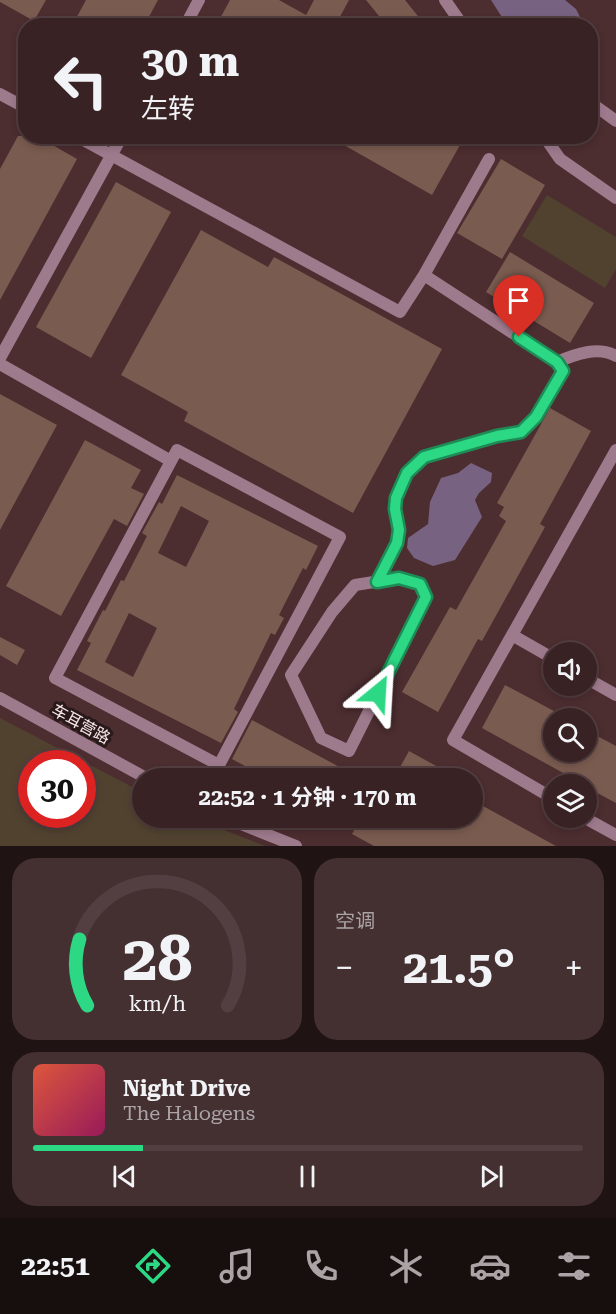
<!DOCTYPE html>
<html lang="zh">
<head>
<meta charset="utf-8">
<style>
  body { margin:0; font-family:"Roboto Serif","Noto Sans SC",serif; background:#442f31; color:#f1f3f6; height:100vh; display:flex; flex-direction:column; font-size:22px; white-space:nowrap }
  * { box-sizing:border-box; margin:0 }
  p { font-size:20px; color:#aba4a6 }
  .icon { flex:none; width:33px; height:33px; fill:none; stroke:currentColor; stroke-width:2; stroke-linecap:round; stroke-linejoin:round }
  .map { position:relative; height:846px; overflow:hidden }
  .side { display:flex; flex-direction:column; gap:12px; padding:12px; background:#1f1314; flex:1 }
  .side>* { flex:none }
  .banner { position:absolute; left:18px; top:18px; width:580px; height:126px; border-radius:24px; box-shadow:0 3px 9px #0003,0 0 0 2px #533f41; background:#392224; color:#f1f3f6; overflow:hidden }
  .controls { position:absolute; left:543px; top:642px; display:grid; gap:12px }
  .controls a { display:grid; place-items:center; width:54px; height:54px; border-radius:50%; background:#392224; box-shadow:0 3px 9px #0003,0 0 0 2px #533f41; font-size:30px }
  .speed { position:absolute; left:18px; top:750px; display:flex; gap:12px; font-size:30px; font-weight:700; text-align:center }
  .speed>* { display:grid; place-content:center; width:78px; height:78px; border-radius:50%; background:#392224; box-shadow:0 3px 9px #0003,0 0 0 2px #533f41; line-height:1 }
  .speed .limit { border:9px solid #d22; background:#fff; color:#111 }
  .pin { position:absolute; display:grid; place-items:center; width:51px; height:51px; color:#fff; margin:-62px -26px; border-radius:50% 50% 50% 0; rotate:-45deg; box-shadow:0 0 6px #0007 }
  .pin .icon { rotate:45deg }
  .me { position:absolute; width:66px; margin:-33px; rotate:27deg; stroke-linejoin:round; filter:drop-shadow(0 0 4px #0008) }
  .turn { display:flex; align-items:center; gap:21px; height:126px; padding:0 24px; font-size:27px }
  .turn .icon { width:78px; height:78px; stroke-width:2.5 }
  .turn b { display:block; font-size:42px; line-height:51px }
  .big { font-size:45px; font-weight:700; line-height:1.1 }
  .side .widget { flex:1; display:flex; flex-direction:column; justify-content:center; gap:9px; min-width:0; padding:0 21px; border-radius:24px; background:#442f31 }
  .side .dial { align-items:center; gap:0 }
  .dial svg { height:156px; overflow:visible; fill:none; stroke:#533f41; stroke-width:7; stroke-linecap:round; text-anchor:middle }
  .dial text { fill:#f1f3f6; stroke:none }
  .song { display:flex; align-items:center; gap:18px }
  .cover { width:72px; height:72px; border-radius:9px; background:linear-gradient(135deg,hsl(10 70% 55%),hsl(330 70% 35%)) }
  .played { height:6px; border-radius:3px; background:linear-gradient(90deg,#2cd884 20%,#533f41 20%) }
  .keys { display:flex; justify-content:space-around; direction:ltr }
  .heat { display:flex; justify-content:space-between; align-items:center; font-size:33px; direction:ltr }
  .side .tiles { flex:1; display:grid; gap:12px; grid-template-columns:1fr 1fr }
  .widget:last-child { grid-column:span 2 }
  .trip { position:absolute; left:132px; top:768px; width:351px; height:60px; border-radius:30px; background:#392224; box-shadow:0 3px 9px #0003,0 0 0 2px #533f41; font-weight:700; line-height:60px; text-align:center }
  .tabs { display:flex; height:96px; justify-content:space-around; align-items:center; background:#170e0e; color:#aba4a6 }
  .tabs .icon { width:42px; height:42px }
  .tabs .current { color:#2cd884 }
  .tabs b { font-size:27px; color:#f1f3f6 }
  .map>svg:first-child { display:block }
  .green { fill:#514230; fill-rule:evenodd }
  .water { fill:#786281 }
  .building { fill:#7a5b4f; fill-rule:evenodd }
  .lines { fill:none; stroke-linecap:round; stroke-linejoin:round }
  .minor { stroke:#9e7a8d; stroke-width:12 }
  .tertiary { stroke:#9e7a8d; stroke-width:12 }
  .route-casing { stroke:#1d8c56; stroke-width:15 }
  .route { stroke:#2cd884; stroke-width:10 }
  .labels { text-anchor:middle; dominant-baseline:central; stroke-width:6; stroke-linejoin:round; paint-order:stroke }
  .street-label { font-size:16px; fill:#fbe7e8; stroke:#281a1b }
</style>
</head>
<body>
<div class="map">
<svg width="616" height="846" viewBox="0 0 616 846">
  <rect width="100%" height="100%" fill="#4c2d30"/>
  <path class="green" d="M547,195L616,237V269L605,288L522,236Z
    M0,718L142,792V818H194L265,846H0ZM32,764H82V814H32Z"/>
  <path class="water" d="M491,0H565L576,9L584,25H507Z
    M471,463L492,473L491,482L479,493L475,500L482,517L455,560L433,566L414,558L407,548L408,538L428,524L430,502L441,478L458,473Z"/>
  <path class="building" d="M0,0H46L34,21L0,2Z
    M86,0H158L144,26H72Z
    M230,0H279L306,15L314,0H349L335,26H216Z
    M366,0H405L426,26H387Z
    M18,136H37L77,159L0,300V169Z
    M328,136H465L432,195Z
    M501,159L545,185L502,259L457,233Z
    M116,182L171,212L91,358L36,327Z
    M201,230L268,267L274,257L442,349L353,513L184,421L188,412L121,375Z
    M510,252L594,303L570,343L486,292Z
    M0,394L57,425L0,530Z
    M550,408L591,431L540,524L545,527L482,641L478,639L438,712L402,692L450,607L456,610L506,521L499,516L504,507L497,503Z
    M85,440L141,470L131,488L144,494L127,526L114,519L61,616L6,586Z
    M177,475L318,546L306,570L303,568L279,615L284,618L275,635L271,633L247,682L234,709L238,712L221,743L77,670L91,643L87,641L103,610L105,611L121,580L124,581L147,536L142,533L159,502L162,504ZM181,506L209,521L186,567L158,553ZM129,613L157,628L133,677L105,662Z
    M0,637L25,650L17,665L0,655Z
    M505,685L554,711V752H586V730L616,746V803L586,787V784H583L482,728Z
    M252,720L360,778H267L232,759Z
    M409,751L458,778H394Z
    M472,800L556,846H374L352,834L361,818H472Z"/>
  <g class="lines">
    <path class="minor" d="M445,0L463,26
      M185,26L199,0
      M0,94L26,108
      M594,105L616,121
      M76,136L400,312L424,275
      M544,136L560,159L616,198
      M489,159L424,275L557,362C576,354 598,346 616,356
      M0,358L122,136
      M0,364L171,461
      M177,450L340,537L219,765L55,678Z
      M399,578L420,584L426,597L349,751L321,738L291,675L332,612L355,585Z
      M377,582L397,543L399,529L395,509L396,498L407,473L424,457L497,436L521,432L535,417L563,371L557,362
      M512,635L554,659
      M586,678L616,695
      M554,799L453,740L616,450
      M585,818L616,835"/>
    <path class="tertiary" d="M0,698L146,778
      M226,818L296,846"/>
  </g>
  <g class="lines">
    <g class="route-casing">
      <path id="route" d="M378,693L426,597L420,584L399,578L377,582L397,543L399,530L395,509L396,498L407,473L424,457L497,436L521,432L536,417L563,371L557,362L519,337"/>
    </g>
    <use href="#route" class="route"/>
  </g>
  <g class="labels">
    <g class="street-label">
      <text transform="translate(81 724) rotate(29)">车耳营路</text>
    </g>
  </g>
</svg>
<div class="controls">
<a><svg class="icon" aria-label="sound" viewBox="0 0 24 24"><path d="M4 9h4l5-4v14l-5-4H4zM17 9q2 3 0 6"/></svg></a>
<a><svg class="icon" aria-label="search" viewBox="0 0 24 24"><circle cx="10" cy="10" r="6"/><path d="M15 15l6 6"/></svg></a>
<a><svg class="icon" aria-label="layers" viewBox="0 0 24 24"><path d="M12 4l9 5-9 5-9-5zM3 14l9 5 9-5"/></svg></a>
</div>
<div class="speed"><div class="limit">30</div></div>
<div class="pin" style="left:519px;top:337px;background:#d93025"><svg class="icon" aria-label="arrive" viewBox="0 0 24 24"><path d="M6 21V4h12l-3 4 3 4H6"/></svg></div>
<svg class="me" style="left:378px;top:693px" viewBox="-20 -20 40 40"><path d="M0-17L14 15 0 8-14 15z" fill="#2cd884" stroke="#fff" stroke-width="4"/></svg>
<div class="trip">22:52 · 1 分钟 · 170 m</div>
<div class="banner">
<div class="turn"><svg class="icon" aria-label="left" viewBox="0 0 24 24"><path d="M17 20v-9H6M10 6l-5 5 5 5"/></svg><div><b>30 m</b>左转</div></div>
</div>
</div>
<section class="side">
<div class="tiles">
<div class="widget dial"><svg viewBox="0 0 100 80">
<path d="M14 69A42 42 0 1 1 86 69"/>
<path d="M14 69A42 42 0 0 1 10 35" stroke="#2cd884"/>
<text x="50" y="56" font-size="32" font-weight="700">28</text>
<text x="50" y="72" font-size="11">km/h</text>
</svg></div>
<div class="widget"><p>空调</p>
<div class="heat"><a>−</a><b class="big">21.5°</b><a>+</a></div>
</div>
<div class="widget">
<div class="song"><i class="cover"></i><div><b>Night Drive</b><p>The Halogens</p></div></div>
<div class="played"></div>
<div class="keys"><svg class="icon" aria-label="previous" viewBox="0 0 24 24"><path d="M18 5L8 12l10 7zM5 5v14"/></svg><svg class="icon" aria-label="pause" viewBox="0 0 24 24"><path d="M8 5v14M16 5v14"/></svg><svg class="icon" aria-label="next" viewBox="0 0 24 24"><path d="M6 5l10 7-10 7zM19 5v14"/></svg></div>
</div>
</div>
</section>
<nav class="tabs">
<b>22:51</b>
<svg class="icon current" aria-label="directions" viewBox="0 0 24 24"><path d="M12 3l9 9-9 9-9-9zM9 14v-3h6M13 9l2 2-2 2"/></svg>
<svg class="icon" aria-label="music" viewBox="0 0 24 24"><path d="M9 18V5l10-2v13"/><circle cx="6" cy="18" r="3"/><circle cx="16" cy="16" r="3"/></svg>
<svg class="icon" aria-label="phone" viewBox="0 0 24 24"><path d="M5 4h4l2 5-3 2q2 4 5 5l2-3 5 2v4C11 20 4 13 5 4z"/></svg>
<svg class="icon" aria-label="climate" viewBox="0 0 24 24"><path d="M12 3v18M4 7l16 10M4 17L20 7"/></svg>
<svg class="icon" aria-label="car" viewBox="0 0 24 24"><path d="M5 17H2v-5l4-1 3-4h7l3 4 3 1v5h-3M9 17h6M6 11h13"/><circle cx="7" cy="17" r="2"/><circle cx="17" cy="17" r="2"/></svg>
<svg class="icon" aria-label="filters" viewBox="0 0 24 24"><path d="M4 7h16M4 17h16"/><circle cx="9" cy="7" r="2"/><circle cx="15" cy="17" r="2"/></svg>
</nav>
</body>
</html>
